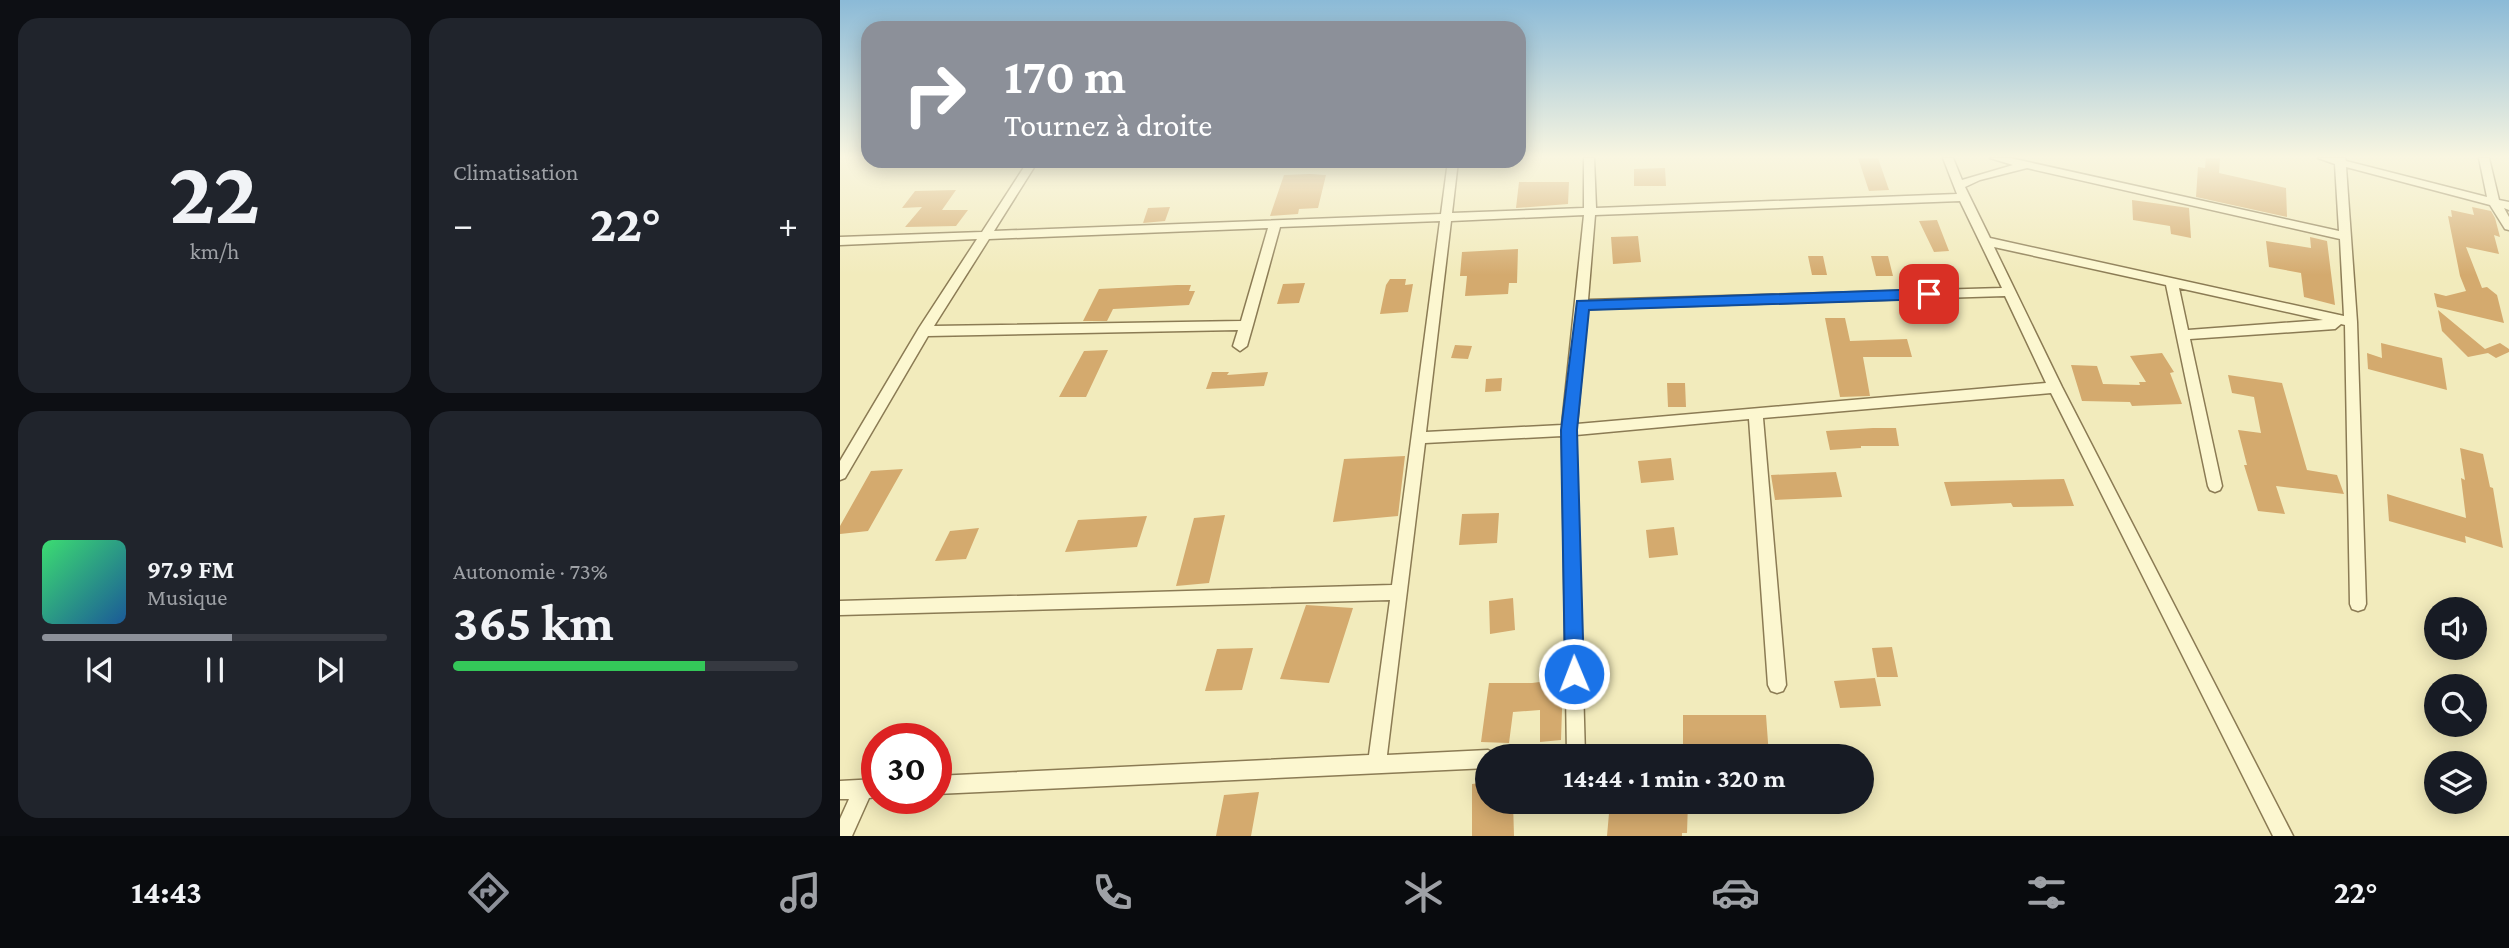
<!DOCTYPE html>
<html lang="fr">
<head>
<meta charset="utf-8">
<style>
  body { margin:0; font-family:"Crimson Pro",serif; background:#20242c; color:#f1f3f6; height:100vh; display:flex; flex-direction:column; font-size:26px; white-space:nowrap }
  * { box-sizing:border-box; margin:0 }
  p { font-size:23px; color:#9ea1a6 }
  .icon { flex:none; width:38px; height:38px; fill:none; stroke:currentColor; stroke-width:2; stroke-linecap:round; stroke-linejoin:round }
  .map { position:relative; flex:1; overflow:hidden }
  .details { display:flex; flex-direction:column; gap:18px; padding:18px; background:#0d0f14; width:840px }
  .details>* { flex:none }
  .guide { position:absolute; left:21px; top:21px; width:665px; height:147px; border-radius:21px; box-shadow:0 4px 18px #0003; background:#8c9099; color:#fff; overflow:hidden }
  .buttons { position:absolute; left:1584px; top:597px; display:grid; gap:14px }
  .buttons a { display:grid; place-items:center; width:63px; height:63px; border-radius:50%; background:#171b24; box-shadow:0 4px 18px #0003; font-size:35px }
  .speed { position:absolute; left:21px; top:723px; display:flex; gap:14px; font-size:35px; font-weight:700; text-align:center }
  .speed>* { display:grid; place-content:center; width:91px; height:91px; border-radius:50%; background:#171b24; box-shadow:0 4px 18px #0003; line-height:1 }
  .speed .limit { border:10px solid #d22; background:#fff; color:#111 }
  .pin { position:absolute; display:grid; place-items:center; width:60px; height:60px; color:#fff; margin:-30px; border-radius:14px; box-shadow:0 4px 10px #0006 }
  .me { position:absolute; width:77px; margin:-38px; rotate:359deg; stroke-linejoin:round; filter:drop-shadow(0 0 5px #0008) }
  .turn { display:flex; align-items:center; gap:24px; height:147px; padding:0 28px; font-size:32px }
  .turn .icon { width:91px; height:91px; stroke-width:2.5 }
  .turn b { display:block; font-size:49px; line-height:60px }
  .big { font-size:52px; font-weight:700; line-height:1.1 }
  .details .card { flex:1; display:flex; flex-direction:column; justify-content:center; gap:10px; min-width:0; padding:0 24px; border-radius:21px; background:#20242c }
  .details .dial { align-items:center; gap:0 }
  .dial b { font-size:91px; line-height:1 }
  .song { display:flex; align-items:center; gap:21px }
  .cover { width:84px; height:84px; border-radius:10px; background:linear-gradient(135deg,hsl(140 70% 55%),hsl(210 70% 35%)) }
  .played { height:7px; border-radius:4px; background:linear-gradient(90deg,#8c9099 55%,#363941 55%) }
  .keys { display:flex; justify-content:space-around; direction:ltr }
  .heat { display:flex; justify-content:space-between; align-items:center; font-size:38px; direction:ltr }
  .charge { height:10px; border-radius:5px; background:linear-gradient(90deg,#34c759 73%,#363941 0) }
  .details .tiles { flex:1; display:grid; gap:18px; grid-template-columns:repeat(2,1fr) }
  .trip { position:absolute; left:635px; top:744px; width:399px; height:70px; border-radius:35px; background:#171b24; box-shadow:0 4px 18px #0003; font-weight:700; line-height:70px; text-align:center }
  .tab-bar { display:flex; height:112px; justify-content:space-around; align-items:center; background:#090b0e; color:#9ea1a6 }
  .tab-bar .icon { width:49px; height:49px }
  .tab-bar .active { color:#8c9099 }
  .tab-bar b { font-size:32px; color:#f1f3f6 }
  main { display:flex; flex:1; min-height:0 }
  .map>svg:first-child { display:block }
  .building { fill:#d4aa6e }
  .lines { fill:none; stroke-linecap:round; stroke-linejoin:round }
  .minor-casing { stroke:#8b7b54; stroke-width:3 }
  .minor { fill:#fcf7d0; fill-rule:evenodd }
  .route { fill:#1a73e8; stroke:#114b97; stroke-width:2 }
</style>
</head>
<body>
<main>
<section class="details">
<div class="tiles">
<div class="card dial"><b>22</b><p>km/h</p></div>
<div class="card"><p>Climatisation</p>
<div class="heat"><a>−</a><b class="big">22°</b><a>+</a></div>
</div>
<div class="card">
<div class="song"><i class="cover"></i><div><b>97.9 FM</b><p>Musique</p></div></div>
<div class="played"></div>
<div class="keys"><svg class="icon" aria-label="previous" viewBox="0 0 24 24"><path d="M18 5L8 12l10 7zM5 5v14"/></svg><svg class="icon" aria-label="pause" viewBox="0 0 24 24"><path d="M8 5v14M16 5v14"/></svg><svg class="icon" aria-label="next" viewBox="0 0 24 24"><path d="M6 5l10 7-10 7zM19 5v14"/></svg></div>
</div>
<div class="card"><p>Autonomie · 73%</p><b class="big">365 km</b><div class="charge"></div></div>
</div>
</section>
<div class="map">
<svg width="1669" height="836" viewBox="0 0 1669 836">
  <rect width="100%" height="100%" fill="#f2ebbc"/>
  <path class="building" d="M1018,158H1038L1049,190L1029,191Z
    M1366,158H1380L1379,173L1446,188L1447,217L1356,197L1358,167L1365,168Z
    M825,168L826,186H794V169Z
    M470,174L486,175L478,208L459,209L458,214L430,216L444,175Z
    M679,182H729L728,204L676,208Z
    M116,190L102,210H128L116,226L65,227L82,207L62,208L75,191Z
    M1292,200L1349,208L1351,238L1331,234L1330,226L1293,220Z
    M330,207L325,221L303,223L308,208Z
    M1632,207L1651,211L1655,218L1660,237L1654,235L1659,254L1626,247L1642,288L1647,287L1657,295L1664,323L1597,307L1594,293L1606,296L1626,291L1620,276L1608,216L1612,217L1611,210L1634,215Z
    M1097,220L1109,251L1094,252L1079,221Z
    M798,236L801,262L773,264L771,237Z
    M1470,237L1487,241L1495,305L1464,297L1461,273L1429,267L1426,241L1471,248Z
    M678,249L677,283H669L668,294L625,296L627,276H620L622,252Z
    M968,256H983L987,275H972Z
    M1031,256H1048L1053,276H1036Z
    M550,279H566L565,285L573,284L568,312L540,314L546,285Z
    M465,283L459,303L437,304L443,284Z
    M337,285H351L349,291H355L349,305L273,309L267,321H243L259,289Z
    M1598,310L1645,349L1660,343L1669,349V352L1656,358L1648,353L1628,357L1602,331Z
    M985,318H1005L1010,341L1067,339L1072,357H1023L1030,396L1000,397Z
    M1541,343L1602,358L1607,390L1528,369L1527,353L1542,358Z
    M615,345L632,346L628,359L611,358Z
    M268,350L246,397H219L244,351Z
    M1322,353L1334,372L1330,373L1342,404L1292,406L1290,402L1242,401L1231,365L1257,366L1263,384L1300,385L1299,382H1306L1290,356Z
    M372,372H389L387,375L428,372L424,386L366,389Z
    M1388,375L1442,383L1467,470L1497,475L1504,494L1436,486L1445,514L1418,511L1404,465H1407L1398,430L1421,433L1414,397L1392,393Z
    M662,378L661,391L645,392L646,379Z
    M827,383H845L846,407H828Z
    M1033,428H1056L1059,446H1021V448L990,450L986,431Z
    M1620,448L1643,454L1650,487L1653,488L1663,548L1625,536L1626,543L1549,521L1547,494L1626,518L1621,478L1625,480Z
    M565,456L558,516L493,522L504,459Z
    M831,458L834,480L801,483L798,461Z
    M63,469L28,531L0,534V526L31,471Z
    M996,472L1002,497L935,500L931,475Z
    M1224,479L1234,506L1173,507L1171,503L1111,506L1104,482Z
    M659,513L657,543L619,545L622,514Z
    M385,515L369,583L336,586L354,518Z
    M307,516L297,547L225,552L238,520Z
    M834,527L838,555L809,558L806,530Z
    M139,528L126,559L95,561L110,531Z
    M673,598L675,630L650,634L649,601Z
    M466,605L513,608L489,683L440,679Z
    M1052,647L1058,677H1037L1032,648Z
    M413,648L402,690L365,691L377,649Z
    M1035,678L1041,706L1000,708L994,681Z
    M723,679L721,740L700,742V710L673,712L669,743L641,742L649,683H692Z
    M843,715H926L929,756H843Z
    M648,782V802H673L674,836H632V784Z
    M419,792L411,836H376L384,795Z
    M770,802H848L847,833H842V836H767Z"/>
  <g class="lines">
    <g class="minor-casing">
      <path id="minor" d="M744,158H754L756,208L1117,194L1103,158H1113L1122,180L1173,165L1150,158H1170L1499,231L1495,164L1478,158H1505L1506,161L1647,197L1639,158H1649L1659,200L1669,202V210L1664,208L1669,217V230L1665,229L1650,205L1506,167L1517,322L1526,604L1524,609L1518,611L1512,609L1510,604L1505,325L1501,324L1495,329L1350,339L1382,486L1380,490L1375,492L1370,490L1368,486L1326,285L1154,247L1222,387L1453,836H1433L1211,393L923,418L946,685L943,691L937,693L931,691L928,685L909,419L736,435L745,756H727L722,436L585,443L547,755L648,750L654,753L656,756H648V768L96,794V776L529,755L550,600L0,615V601L552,585L600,221L440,227L413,325L407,346L400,351L393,346L398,330L88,336L5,478L0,480V461L79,328L137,239L0,245V237L142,232L188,161H198L154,231L601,214L608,161H618L612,213L744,208ZM1187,168L1500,239L1504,316L1150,238L1125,187L1140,180ZM1120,201L1162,288L748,300L755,215ZM744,215L722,425L586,432L611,221ZM428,228L401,321L94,326L149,239ZM1339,288L1483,320L1348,330ZM1165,296L1206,383L737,424L747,309Z
        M37,779V797L29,798L12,836H0V819L9,799H0V781Z"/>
    </g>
    <use href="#minor" class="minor"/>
  </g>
  <linearGradient id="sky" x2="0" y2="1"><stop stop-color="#8bbad7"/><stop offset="0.57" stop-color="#f9f6e1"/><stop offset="1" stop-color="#f9f6e1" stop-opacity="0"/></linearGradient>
  <rect width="1669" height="275" fill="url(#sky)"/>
  <path class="route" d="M1089,289L1096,294L1089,299L749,310L737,430L744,674L741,681L734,683L727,681L725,674L721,430L737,301Z"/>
</svg>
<div class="buttons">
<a><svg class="icon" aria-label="sound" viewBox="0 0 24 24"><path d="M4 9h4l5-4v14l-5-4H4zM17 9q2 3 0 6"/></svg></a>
<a><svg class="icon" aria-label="search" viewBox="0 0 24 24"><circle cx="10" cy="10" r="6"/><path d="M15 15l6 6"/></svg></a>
<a><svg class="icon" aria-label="layers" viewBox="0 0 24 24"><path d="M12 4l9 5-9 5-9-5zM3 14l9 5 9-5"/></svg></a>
</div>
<div class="speed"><div class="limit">30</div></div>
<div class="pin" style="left:1089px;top:294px;background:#d93025"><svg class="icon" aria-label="arrive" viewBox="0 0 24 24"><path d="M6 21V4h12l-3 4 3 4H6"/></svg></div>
<svg class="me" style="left:734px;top:674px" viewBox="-20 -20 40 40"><circle r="17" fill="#1a73e8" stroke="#fff" stroke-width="3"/><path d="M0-11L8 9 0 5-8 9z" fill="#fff"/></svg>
<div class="trip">14:44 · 1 min · 320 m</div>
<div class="guide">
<div class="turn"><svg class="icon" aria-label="right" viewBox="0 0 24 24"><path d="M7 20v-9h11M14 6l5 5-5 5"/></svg><div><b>170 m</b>Tournez à droite</div></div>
</div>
</div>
</main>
<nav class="tab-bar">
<b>14:43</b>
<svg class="icon active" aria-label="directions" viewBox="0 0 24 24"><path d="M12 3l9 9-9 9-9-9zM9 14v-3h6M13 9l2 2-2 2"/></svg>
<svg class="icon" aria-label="music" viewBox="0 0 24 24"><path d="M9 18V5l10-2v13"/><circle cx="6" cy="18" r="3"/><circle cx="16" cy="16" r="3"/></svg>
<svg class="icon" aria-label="phone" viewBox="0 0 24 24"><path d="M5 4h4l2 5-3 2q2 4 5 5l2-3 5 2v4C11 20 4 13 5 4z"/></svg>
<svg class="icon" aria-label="climate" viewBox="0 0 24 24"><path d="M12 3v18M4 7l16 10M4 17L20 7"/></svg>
<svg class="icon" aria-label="car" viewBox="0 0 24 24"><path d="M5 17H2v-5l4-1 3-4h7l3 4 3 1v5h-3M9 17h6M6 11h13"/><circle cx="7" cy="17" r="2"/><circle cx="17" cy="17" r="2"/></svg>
<svg class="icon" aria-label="filters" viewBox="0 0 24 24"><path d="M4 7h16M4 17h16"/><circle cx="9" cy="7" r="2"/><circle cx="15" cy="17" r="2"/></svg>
<b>22°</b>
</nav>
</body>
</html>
